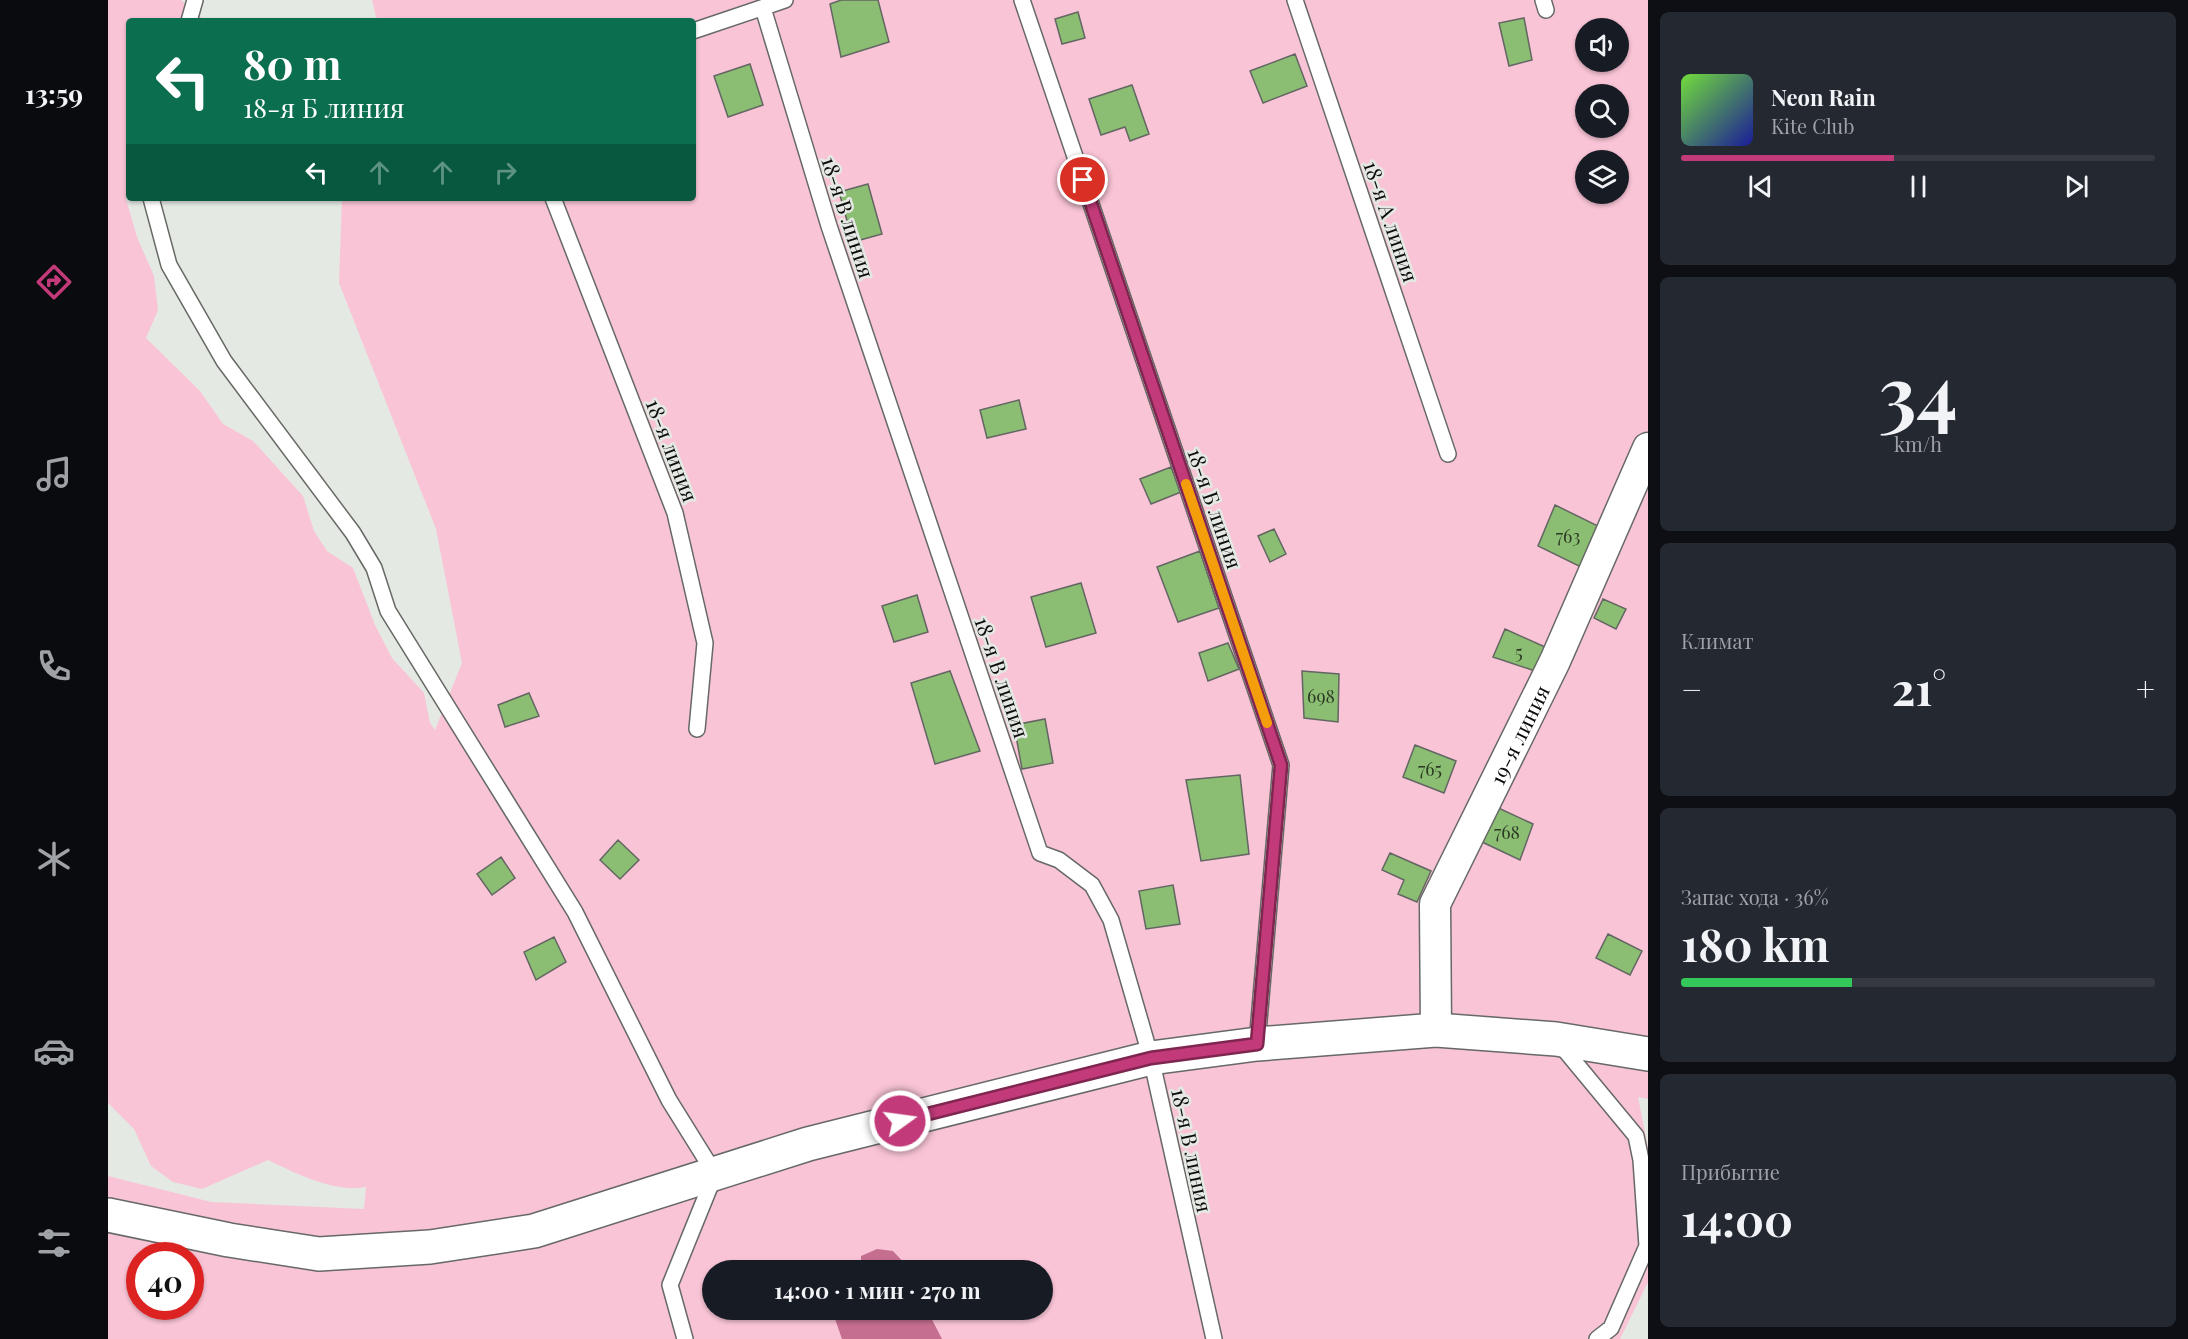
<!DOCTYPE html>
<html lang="ru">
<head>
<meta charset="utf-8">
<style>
  body { margin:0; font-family:"Playfair Display",serif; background:#242831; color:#f1f3f6; height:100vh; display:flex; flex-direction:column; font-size:22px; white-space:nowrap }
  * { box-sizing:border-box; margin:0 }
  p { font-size:20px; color:#9ea1a6 }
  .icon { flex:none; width:33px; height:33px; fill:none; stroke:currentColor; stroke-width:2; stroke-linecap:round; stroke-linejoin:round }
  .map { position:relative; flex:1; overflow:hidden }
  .sheet { display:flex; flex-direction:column; gap:12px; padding:12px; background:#0d0f14; width:540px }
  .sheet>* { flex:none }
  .top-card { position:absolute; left:18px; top:18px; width:570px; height:183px; border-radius:6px; box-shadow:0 2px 4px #0004; background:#0b6e4f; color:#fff; overflow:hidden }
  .buttons { position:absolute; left:1467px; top:18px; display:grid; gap:12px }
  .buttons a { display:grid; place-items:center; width:54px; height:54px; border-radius:50%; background:#171b24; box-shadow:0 2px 4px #0004; font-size:30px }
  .speed { position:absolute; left:18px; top:1242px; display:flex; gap:12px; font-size:30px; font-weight:700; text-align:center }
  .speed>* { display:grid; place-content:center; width:78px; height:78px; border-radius:50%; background:#171b24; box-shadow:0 2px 4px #0004; line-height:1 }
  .speed .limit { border:9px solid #d22; background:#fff; color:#111 }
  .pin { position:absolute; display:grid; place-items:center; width:51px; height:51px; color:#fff; margin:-26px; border:3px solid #fff; border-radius:50%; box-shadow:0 2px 6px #0007 }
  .me { position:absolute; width:66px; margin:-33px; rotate:76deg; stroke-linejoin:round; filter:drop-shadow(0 0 4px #0008) }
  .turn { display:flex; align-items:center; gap:21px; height:126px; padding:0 18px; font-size:27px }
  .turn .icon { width:78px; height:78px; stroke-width:2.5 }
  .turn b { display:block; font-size:42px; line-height:51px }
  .lanes { display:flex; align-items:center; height:57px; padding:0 18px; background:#0003; justify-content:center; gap:30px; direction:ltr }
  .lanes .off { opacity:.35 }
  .big { font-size:45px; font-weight:700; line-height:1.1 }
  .sheet .tile { flex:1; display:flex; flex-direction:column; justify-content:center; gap:9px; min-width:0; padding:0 21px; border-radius:9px; background:#242831 }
  .sheet .dial { align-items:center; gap:0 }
  .dial b { font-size:78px; line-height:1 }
  .song { display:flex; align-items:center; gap:18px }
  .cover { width:72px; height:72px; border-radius:9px; background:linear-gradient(135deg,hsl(100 70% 55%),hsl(240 70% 35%)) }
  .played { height:6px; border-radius:3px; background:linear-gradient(90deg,#c23a79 45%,#363941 45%) }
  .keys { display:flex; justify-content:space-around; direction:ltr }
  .heat { display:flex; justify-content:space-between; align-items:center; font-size:33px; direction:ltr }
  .charge { height:9px; border-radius:4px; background:linear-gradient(90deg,#34c759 36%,#363941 0) }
  .trip { position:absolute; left:594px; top:1260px; width:351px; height:60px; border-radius:30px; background:#171b24; box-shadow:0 2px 4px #0004; font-weight:700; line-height:60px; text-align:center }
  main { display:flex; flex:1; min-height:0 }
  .menu { display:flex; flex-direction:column; width:108px; justify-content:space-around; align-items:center; background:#090b0e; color:#9ea1a6 }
  .menu .icon { width:42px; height:42px }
  .menu .on { color:#c23a79 }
  .menu b { font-size:27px; color:#f1f3f6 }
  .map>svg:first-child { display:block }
  .green { fill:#f9c4d6; fill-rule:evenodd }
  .water { fill:#c56e90 }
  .building { fill:#8bbe72; stroke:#636662; stroke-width:1.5 }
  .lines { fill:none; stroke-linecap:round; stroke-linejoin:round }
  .service-casing { stroke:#666964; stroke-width:18 }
  .minor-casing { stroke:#666964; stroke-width:33 }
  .tertiary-casing { stroke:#666964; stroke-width:36 }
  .service { stroke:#fff; stroke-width:15 }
  .minor { stroke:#fff; stroke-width:30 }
  .tertiary { stroke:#fff; stroke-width:33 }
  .route-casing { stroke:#7e264f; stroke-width:15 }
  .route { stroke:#c23a79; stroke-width:10 }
  .slow { stroke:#f59e0b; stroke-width:10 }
  .labels { text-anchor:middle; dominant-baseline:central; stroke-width:5; stroke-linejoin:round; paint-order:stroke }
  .number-label { font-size:18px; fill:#2c3925 }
  .street-label { font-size:21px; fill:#0c0d0b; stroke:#e5e9e4 }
</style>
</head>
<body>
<main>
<nav class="menu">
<b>13:59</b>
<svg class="icon on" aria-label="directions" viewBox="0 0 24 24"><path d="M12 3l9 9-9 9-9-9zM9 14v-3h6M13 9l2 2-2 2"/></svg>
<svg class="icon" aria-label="music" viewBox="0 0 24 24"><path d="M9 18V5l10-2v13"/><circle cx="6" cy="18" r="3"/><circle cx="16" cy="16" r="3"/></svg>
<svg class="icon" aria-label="phone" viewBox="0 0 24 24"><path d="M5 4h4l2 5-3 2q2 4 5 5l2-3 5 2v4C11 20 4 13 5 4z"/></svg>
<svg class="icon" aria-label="climate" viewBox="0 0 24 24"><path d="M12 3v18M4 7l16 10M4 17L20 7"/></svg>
<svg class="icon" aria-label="car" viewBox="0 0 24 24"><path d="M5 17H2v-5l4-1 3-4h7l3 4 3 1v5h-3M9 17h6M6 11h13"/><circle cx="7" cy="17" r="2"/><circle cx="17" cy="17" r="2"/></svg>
<svg class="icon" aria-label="filters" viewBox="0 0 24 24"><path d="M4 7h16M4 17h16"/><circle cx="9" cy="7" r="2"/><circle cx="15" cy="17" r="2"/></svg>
</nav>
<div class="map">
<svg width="1540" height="1339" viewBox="0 0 1540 1339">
  <rect width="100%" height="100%" fill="#e5e9e4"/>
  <path class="green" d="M0,0H73L97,21H21V181L18,199L29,237L46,276L50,310L38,338L92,391L115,424L145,441L195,496L206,531L219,551L245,568L267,625L284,658L316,693L322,723L327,730L354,663L328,529L231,283L234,198H585V21H269L264,0H1540V1099L1530,1097L1540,1148V1282L1512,1339H0V1176L103,1202L256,1209L258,1187C227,1193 189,1174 160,1160L94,1189L65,1182L43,1166L26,1129L0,1103ZM1478,28H1510V62H1478ZM1478,94H1510V128H1478ZM1478,160H1510V194H1478ZM32,1256H82V1306H32ZM604,1270H934V1310H604Z"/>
  <path class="water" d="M769,1249L785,1251L798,1265L799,1270H753V1256Z
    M730,1310H819L834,1339H734L727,1319Z"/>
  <path class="building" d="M733,0H770L781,42L733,57L722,4Z
    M970,12L977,38L954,44L947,19Z
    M1416,18L1424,60L1401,66L1391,23Z
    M1187,54L1199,86L1155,103L1142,71Z
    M642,64L655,105L620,117L606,76Z
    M1024,85L1041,134L1022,141L1017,127L993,135L981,99Z
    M760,184L774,234L745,242L731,192Z
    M911,400L918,429L879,438L872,410Z
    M1063,467L1073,492L1043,504L1032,479Z
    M1447,505L1490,526L1473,567L1430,546Z
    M1166,529L1178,554L1162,562L1150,536Z
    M1092,551L1111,608L1070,622L1049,567Z
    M973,583L988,633L938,647L923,597Z
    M809,595L820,632L786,642L774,606Z
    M1495,599L1518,609L1508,629L1486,618Z
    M1397,629L1437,647L1427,671L1385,657Z
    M1120,643L1131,669L1100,681L1091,653Z
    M842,671L872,751L827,764L803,683Z
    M1194,671L1231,674L1230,722L1196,718Z
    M421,693L431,716L397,727L390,705Z
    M937,719L945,763L914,769L906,725Z
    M1307,745L1348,761L1336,793L1295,777Z
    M1132,775L1141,854L1093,861L1078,780Z
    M1386,806L1425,824L1412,860L1372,841Z
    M510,840L531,860L512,879L492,860Z
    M1282,853L1323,871L1309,902L1290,894L1296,880L1274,870Z
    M393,857L407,878L384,895L369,874Z
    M1065,885L1072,924L1038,929L1031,891Z
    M1500,934L1534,951L1522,975L1488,958Z
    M446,937L458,962L428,980L416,952Z"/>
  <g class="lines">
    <g class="service-casing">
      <path id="service" d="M914,0L1173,765L1149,1044
        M1187,0L1340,454
        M1435,0L1438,10
        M655,8L721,226L932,853L951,860L984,885L1003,920L1043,1058L1106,1339
        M81,21L87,0
        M585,31L677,0
        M43,198L61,265L116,361L245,533L266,568L280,611L467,912L561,1100L607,1174L562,1285L577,1339
        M445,198L567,513L597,643L589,729
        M1451,1043L1528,1136L1533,1160L1539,1246L1503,1328L1489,1339"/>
    </g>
    <g class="minor-casing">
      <g id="minor">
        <path id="s1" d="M1328,1030L1327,904L1447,661L1540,448"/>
      </g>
    </g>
    <g class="tertiary-casing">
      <path id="tertiary" d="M0,1215L121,1240L211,1254L322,1247L426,1231L700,1144L1043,1058L1149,1044L1328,1030L1448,1039L1540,1054"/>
    </g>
    <use href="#service" class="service"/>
    <use href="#minor" class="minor"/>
    <use href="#tertiary" class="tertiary"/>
  </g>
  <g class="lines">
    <g class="route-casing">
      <path id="route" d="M792,1121L1043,1058L1149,1044L1173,765L975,180"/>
    </g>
    <use href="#route" class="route"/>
    <path class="slow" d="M1078,484L1159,723"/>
  </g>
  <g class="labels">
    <g class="number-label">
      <text x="1460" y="536">763</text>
      <text x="1411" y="652">5</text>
      <text x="1213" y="696">698</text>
      <text x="1322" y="769">765</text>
      <text x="1399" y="832">768</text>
    </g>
    <g class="street-label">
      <text transform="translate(741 217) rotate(72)">18-я В линия</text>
      <text transform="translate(1284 221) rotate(71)">18-я А линия</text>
      <text transform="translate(565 450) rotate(69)">18-я линия</text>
      <text transform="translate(1108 508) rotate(71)">18-я Б линия</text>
      <text transform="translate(895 677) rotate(71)">18-я В линия</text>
      <text stroke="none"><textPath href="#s1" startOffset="315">19-я линия</textPath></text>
      <text transform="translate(1085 1150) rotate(78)">18-я В линия</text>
    </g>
  </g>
</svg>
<div class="buttons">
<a><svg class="icon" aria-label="sound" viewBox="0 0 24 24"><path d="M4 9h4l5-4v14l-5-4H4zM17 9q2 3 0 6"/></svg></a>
<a><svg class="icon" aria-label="search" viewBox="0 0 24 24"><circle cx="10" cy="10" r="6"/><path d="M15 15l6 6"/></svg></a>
<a><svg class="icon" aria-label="layers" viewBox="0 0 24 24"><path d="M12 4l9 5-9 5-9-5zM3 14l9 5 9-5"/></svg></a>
</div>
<div class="speed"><div class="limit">40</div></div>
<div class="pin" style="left:975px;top:180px;background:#d93025"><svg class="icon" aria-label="arrive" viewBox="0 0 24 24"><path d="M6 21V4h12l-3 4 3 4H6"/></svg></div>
<svg class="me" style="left:792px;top:1121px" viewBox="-20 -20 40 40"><circle r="17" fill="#c23a79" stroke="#fff" stroke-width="3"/><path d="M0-11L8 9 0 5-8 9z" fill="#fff"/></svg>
<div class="trip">14:00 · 1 мин · 270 m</div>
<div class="top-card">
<div class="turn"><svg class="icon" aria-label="left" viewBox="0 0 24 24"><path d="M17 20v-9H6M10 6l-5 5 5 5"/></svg><div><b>80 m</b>18-я Б линия</div></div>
<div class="lanes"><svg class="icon" aria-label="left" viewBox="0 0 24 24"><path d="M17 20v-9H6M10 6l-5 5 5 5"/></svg><svg class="icon off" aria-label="ahead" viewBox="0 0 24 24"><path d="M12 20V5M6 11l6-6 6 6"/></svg><svg class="icon off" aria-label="ahead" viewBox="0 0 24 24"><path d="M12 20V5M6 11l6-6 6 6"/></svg><svg class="icon off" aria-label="right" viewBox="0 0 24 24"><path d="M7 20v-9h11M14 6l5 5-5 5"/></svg></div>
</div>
</div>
<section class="sheet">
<div class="tile">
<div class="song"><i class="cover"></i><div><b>Neon Rain</b><p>Kite Club</p></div></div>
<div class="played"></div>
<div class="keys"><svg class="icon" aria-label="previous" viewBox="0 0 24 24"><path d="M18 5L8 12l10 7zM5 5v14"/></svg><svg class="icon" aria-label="pause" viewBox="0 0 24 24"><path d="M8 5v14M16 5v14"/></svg><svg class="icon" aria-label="next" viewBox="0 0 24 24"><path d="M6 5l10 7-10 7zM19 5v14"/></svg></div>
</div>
<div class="tile dial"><b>34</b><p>km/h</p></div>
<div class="tile"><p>Климат</p>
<div class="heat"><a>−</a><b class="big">21°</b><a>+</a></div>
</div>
<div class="tile"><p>Запас хода · 36%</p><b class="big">180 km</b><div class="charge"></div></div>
<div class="tile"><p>Прибытие</p><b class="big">14:00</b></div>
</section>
</main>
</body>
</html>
